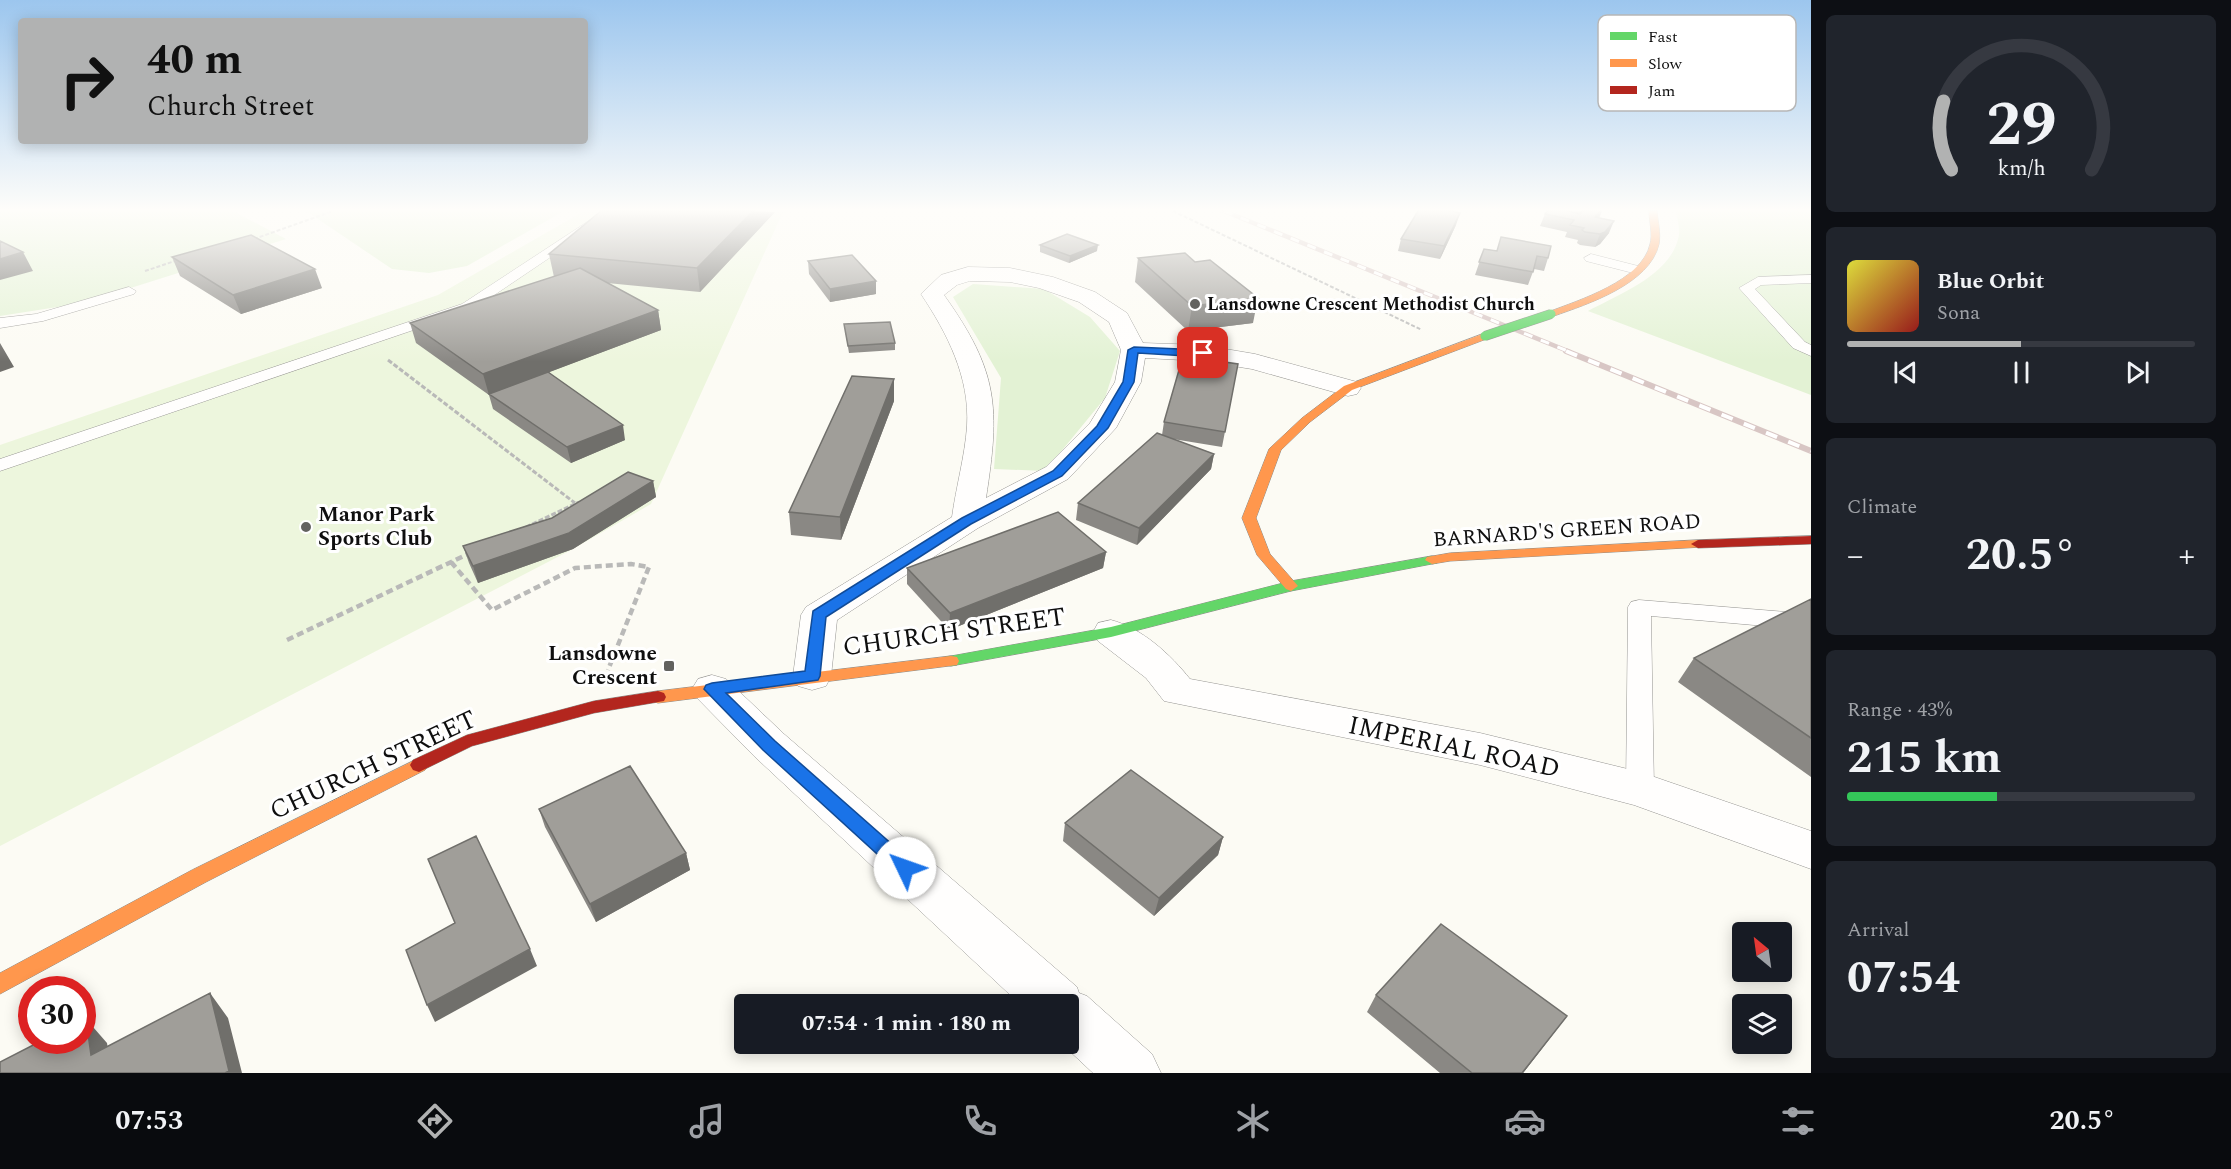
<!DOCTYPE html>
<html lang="en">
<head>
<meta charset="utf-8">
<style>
  body { margin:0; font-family:Spectral,serif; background:#20242c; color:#f1f3f6; height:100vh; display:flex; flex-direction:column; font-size:22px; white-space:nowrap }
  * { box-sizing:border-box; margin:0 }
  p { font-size:20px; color:#9ea1a6 }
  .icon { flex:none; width:33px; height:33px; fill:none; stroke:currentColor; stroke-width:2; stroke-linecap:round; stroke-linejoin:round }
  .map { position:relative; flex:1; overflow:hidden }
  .details { display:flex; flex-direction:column; gap:15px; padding:15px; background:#0d0f14; width:420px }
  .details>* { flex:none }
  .top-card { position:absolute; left:18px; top:18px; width:570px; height:126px; border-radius:6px; box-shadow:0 3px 15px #0003; background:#b1b2b2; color:#111; overflow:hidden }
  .needle { width:39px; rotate:331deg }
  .fabs { position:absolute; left:1732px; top:922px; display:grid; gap:12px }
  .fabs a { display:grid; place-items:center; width:60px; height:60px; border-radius:6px; background:#171b24; box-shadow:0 3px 15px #0003; font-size:30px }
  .speed { position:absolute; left:18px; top:976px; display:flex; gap:12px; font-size:30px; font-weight:700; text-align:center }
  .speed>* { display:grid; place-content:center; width:78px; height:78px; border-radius:50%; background:#171b24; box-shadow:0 3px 15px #0003; line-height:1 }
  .speed .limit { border:9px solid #d22; background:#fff; color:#111 }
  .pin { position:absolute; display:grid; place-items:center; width:51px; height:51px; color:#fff; margin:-26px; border-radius:12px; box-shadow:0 3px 9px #0006 }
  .me { position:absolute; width:66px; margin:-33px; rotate:312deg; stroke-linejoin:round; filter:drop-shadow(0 0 4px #0008) }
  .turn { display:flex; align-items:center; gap:21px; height:126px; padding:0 30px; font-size:27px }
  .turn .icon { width:78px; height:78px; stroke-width:2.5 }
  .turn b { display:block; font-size:42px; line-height:51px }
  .big { font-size:45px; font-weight:700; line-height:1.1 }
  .details .tile { flex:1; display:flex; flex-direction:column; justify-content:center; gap:9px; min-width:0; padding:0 21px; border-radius:9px; background:#20242c }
  .details .dial { align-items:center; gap:0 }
  .dial svg { height:156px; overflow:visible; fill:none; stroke:#363941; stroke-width:7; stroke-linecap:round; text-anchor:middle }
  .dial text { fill:#f1f3f6; stroke:none }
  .song { display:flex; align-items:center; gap:18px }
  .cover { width:72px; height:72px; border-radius:9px; background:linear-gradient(135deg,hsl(60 70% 55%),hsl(0 70% 35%)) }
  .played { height:6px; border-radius:3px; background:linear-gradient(90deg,#b1b2b2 50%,#363941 50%) }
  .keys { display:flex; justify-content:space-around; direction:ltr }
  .heat { display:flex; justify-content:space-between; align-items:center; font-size:33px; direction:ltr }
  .charge { height:9px; border-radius:4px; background:linear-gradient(90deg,#34c759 43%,#363941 0) }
  .trip { position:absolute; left:734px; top:994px; width:345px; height:60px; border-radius:6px; background:#171b24; box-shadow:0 3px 15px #0003; font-weight:700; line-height:60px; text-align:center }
  .menu { display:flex; height:96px; justify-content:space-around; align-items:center; background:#090b0e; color:#9ea1a6 }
  .menu .icon { width:42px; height:42px }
  .menu .active { color:#b1b2b2 }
  .menu b { font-size:27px; color:#f1f3f6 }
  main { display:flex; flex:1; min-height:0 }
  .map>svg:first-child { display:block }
  .green { fill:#e3f2d4 }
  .pitch { fill:#edf6dd }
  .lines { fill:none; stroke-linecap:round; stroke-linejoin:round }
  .lane-casing { stroke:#969592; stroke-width:1 }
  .street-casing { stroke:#969592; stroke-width:1 }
  .fast-casing { stroke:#8c8c89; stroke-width:1 }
  .slow-casing { stroke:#8c8c89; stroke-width:1 }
  .jam-casing { stroke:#8c8c89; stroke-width:1 }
  .path-far2 { stroke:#b9b9b8; stroke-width:2; stroke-dasharray:4 2; stroke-linecap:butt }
  .path-far1 { stroke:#b9b9b8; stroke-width:3; stroke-dasharray:5 2; stroke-linecap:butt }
  .path { stroke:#b9b9b8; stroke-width:4.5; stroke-dasharray:7 4; stroke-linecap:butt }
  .lane { fill:#fffefd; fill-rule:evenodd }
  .street { fill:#fffefd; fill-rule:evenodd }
  .fast { fill:#63d668; fill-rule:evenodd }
  .slow { fill:#ff974d; fill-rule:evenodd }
  .jam { fill:#b3261e; fill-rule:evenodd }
  .rail-far1-casing { stroke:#d8c6c4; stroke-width:4.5 }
  .rail-casing { stroke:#d8c6c4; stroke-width:6 }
  .rail-far1 { stroke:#fff; stroke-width:3; stroke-dasharray:9; stroke-linecap:butt }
  .rail { stroke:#fff; stroke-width:4; stroke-dasharray:12; stroke-linecap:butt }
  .fast-bridge-casing { stroke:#8c8c89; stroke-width:10; stroke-linecap:butt }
  .fast-bridge { stroke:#63d668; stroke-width:9 }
  .wall { fill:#8a8884 }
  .shaded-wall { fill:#706f6b }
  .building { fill:#a09e99; stroke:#706f6b; stroke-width:1.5 }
  .route { fill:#1a73e8; stroke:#114b97; stroke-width:1.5 }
  .poi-dot { fill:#62625f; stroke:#fff; stroke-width:2 }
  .labels { text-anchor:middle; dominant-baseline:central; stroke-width:6; stroke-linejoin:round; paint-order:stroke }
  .far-poi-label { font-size:18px; font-weight:bold; fill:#0f0f0f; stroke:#fff; text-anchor:start }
  .poi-label { font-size:21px; font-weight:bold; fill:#0f0f0f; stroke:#fff; text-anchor:start }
  .street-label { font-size:21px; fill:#0f0f0f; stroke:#fff }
  .near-street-label { font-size:26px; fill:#0f0f0f; stroke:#fff }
  .key { fill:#fff; stroke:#b7b7b7; stroke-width:1.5 }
  .key-label { font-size:16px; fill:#0f0f0f }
</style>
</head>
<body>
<main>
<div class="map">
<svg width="1811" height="1073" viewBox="0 0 1811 1073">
  <rect width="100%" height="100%" fill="#fcfbf4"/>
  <path class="green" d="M0,211H233L286,239L83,303L0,316Z
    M306,211H564L467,266L429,273L392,269Z
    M1676,211H1811V395L1588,311C1619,294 1672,275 1679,235C1680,228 1677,218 1676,211Z
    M973,284L1044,289L1090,317L1120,351L1105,398L1045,471L994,469L1001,378L953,297Z"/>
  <path class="pitch" d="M584,211H788L782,214L651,504L573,549L0,846V445L438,295Z"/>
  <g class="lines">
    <g class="lane-casing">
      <path id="lane" d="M604,211H619L472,310L0,471V459L462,304Z
        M1591,254L1642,267L1644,270L1637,274L1586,261L1584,258Z
        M1811,275V283L1761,285L1755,289L1805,342L1811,345V356L1793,348L1739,288L1758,277Z
        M129,287L136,291L134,294L43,321L0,328V318L36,314Z
        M1639,600L1811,614V630L1651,616L1654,789L1650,797L1640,800L1630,797L1626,789L1628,607L1631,602Z"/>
    </g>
    <g class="street-casing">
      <path id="street" d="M968,267L1010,268L1053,277L1095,292L1127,313L1143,343L1202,345L1255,354L1357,382L1361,388L1357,394L1348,396L1252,369L1202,361L1145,358L1141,382L1116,428L1068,479L978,528L837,620L831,676L826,686L812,690L798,686L793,676L801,615L806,607L952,517C956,487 965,456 967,426C970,377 947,333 921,294L941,275ZM970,281L1010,282L1039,288L1079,302L1109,322L1121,350L1115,382L1090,423L1046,467L986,498C1000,408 999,372 944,295L957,285Z
        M1111,620C1142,628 1171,655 1190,679L1480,733L1640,772L1811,831V869L1634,805L1480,765L1164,701L1146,678L1098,641L1093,632L1098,623Z
        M712,675L726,679L784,734L1077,987L1079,993L1087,996L1152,1054L1161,1073H1093L1062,1044H1068V1005H1021L754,756L698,699L692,689L698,679Z"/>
    </g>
    <g class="fast-casing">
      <path id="fast" d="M1432,556L1437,557L1439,560L1437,563L1291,591L1111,637L951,666L945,665L943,661L945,657L951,656L1111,627L1291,581Z"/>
    </g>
    <g class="slow-casing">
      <path id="slow" d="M1649,211H1657C1658,222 1661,233 1659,244C1650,284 1588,304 1554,316H1548V312C1579,300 1642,281 1650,244C1653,234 1649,222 1649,211Z
        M1485,333L1490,336L1489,338L1352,390L1310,422L1281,450L1256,518L1270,554L1298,586L1291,591L1286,589L1257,555L1242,518L1269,449L1302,418L1344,386Z
        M1698,540L1705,544L1703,547L1450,561L1432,564L1425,560L1427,557L1450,553Z
        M951,656L957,657L959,661L957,665L658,703L652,701L650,697L652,693L658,691Z
        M419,758L425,760L428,765L425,770L206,882L0,994V973L192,870Z"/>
    </g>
    <g class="jam-casing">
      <path id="jam" d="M1811,536V544L1698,548L1691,544L1698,540Z
        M658,691L664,693L666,697L664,701L594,713L472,746L419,772L413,770L410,765L413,760L467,735L594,701Z"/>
    </g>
    <path class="path-far2" d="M1173,211L1422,330
      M254,239L333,211
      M145,271L178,260"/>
    <path class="path-far1" d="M388,360L575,503
      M526,527L579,502"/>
    <path class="path" d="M451,562L492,610L575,568L631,564L649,567L608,670
      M287,640L470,553"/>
    <use href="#lane" class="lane"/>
    <use href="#street" class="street"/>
    <use href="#fast" class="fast"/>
    <use href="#slow" class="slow"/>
    <use href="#jam" class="jam"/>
    <g class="rail-far1-casing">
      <path id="rail-far1" d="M1224,211L1570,352"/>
    </g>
    <g class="rail-casing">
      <path id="rail" d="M1566,351L1811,451"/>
    </g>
    <use href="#rail-far1" class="rail-far1"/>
    <use href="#rail" class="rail"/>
    <g class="fast-bridge-casing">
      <path id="fast-bridge" d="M1485,336L1551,314"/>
    </g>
    <use href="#fast-bridge" class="fast-bridge"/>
  </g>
  <path class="wall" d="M1547,211H1602L1599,218L1609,233L1600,244L1595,247L1580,245L1577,243L1578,240L1565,237L1567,232L1540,226L1545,214Z
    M775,212L700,292L607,283L658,310L661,330L549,372L625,440L571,463L493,409L489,395L416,343L410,323L554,277L549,254Z
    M1456,225L1440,259L1398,251L1401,239Z
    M1040,245L1097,251L1069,263L1040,252Z
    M1484,249L1548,258L1544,271L1534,269L1528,285L1475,275Z
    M172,257L322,288L241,314L180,276Z
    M1138,258L1253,323L1188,331L1135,282Z
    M808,261L876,281V294L830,302L809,274Z
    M844,324L895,343V350L849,353Z
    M1238,364L1222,447L1173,439L1214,454L1211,469L1137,545L1076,520L1078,503L1162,435L1164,422Z
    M894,379V401L841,540L791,535L789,512Z
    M653,481L656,497L573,549L478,583L469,563L463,546L552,518Z
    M1106,552L1103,568L949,630L907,584V568Z
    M1811,599V777L1678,682L1694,658Z
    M539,809L686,853L690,870L596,922L545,827Z
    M1065,823L1223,837L1218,855L1154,916L1063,841Z
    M1376,995L1567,1016L1523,1073H1440L1367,1012Z"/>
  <path class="shaded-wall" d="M753,211L775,212L700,292L697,268Z
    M1600,211H1602L1598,220L1595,217Z
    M1460,213L1456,225L1440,259L1444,246Z
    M1614,221L1609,233L1600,244L1595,247L1600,234Z
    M1098,245L1097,251L1069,263L1070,256Z
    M23,252L33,271L0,280V259Z
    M315,269L322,288L241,314L233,295Z
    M876,281V294L830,302V289Z
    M1258,298L1253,323L1188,331L1192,306Z
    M658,310L661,330L489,395L483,374Z
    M0,343L14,367L0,372Z
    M894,379V401L841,540L840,517Z
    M623,425L625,440L571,463L567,447Z
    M1214,454L1211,469L1137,545L1139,528Z
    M653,481L656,497L573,549L478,583L473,566Z
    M1106,552L1103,568L949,630L950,613Z
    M1223,837L1218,855L1154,916L1159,898Z
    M686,853L690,870L596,922L590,904Z
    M530,949L537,966L435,1022L427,1005Z
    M210,993L228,1018L242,1073H225Z
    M1567,1016L1523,1073H1522Z
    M86,1019L107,1043L112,1073L91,1055Z"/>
  <path class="building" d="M601,211H753L697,268L549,254Z
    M1418,211H1451L1460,213L1444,246L1401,239Z
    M1547,211H1568L1580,214L1582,211H1600L1595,217L1614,221L1605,232L1600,234L1585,232L1582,230L1584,228L1570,225L1574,220L1545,214Z
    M1067,234L1098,245L1070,256L1040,245Z
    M251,235L315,269L233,295L172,257Z
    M1501,237L1551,246L1548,258L1537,256L1533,272L1479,262L1484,249L1497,251Z
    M0,241L23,252L0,259Z
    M1185,253L1195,262L1210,260L1258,298L1192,306L1138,258Z
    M852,255L876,281L830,289L808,261Z
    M580,268L658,310L483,374L410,323Z
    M890,322L895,343L848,346L844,324Z
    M1183,356L1238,364L1225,432L1164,422Z
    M548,372L623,425L567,447L489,394Z
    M852,376L894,379L840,517L789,512Z
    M1157,433L1214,454L1139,528L1078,503Z
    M628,472L653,481L569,533L473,566L463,546L552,518Z
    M1058,512L1106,552L950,613L907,568Z
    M1811,599V738L1694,658Z
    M630,766L686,853L590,904L539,809Z
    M1131,770L1223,837L1159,898L1065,823Z
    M476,836L530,949L427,1005L406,950L455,923L428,859Z
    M1441,924L1567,1016L1522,1073H1472L1376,995Z
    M210,993L229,1071L225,1073H0V1062L41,1041H82V1020L86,1019L91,1055Z"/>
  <linearGradient id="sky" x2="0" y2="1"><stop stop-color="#9cc6ee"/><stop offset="0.58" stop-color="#fefdfa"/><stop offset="1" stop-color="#fefdfa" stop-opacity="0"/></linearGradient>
  <rect width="1811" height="362" fill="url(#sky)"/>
  <path class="route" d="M1134,347L1203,350L1208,353L1203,357L1138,353L1134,382L1108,428L1062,476L971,524L826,617L820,676L818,680L726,693L775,741L912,862L914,868L912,873L905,876L898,873L763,750L704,689L706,685L712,683L805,671L813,611L962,518L1053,471L1097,426L1123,382L1128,350Z"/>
  <g class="poi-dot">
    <circle cx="1195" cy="304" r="6"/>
    <circle cx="306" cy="527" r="6"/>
    <rect x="663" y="660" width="12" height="12" rx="3"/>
  </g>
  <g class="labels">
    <g class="far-poi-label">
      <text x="1207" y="304">Lansdowne Crescent Methodist Church</text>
    </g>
    <g class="poi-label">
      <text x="318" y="515">Manor Park<tspan x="318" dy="24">Sports Club</tspan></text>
      <text x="657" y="654" text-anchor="end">Lansdowne<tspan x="657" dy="24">Crescent</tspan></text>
    </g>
    <g class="street-label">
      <text transform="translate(1567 531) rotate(-4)">BARNARD'S GREEN ROAD</text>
    </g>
    <g class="near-street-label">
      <text transform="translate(954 632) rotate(-8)">CHURCH STREET</text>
      <text transform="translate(1454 747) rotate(12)">IMPERIAL ROAD</text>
      <text transform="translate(373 765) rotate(-25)">CHURCH STREET</text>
    </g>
  </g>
  <rect x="1598" y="15" width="198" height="96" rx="9" class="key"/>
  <rect x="1610" y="32" width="27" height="8" fill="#63d668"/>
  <rect x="1610" y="59" width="27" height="8" fill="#ff974d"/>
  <rect x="1610" y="86" width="27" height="8" fill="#b3261e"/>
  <g class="key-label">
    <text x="1648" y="42">Fast</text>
    <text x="1648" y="69">Slow</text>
    <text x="1648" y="96">Jam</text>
  </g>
</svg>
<div class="fabs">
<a><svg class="needle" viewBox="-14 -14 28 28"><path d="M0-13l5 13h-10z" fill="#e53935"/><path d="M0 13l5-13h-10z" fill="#9ea1a6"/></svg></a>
<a><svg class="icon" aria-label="layers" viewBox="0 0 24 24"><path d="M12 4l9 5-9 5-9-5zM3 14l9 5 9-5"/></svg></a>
</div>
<div class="speed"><div class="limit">30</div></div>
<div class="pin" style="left:1203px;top:353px;background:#d93025"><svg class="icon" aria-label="arrive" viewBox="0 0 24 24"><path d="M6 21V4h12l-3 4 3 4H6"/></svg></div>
<svg class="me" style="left:905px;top:868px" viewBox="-20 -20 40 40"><circle r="19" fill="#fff"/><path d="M0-13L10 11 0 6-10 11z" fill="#1a73e8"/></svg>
<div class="trip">07:54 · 1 min · 180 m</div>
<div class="top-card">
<div class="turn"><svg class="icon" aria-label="right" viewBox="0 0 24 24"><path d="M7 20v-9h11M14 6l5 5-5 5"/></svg><div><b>40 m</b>Church Street</div></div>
</div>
</div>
<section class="details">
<div class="tile dial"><svg viewBox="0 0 100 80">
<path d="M14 69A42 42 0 1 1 86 69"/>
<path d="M14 69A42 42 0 0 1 10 34" stroke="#b1b2b2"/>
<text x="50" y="56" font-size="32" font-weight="700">29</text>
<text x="50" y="72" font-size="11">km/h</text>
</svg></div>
<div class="tile">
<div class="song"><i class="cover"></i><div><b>Blue Orbit</b><p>Sona</p></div></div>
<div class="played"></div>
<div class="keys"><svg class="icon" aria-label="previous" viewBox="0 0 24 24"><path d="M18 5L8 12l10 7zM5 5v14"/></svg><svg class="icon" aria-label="pause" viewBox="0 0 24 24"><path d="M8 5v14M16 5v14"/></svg><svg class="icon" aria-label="next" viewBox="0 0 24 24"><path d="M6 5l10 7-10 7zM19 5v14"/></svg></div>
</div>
<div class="tile"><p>Climate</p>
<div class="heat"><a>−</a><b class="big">20.5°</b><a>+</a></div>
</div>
<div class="tile"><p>Range · 43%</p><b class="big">215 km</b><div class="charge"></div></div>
<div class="tile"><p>Arrival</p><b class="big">07:54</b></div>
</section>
</main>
<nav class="menu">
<b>07:53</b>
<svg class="icon active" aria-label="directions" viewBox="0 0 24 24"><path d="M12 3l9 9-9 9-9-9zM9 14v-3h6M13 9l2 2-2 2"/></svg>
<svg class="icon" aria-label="music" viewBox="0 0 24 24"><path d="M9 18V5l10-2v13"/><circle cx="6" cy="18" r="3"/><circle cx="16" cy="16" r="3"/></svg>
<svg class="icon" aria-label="phone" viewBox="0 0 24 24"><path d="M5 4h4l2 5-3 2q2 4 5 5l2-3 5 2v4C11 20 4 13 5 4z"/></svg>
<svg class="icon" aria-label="climate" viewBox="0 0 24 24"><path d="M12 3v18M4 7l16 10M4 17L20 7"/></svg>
<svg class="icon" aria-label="car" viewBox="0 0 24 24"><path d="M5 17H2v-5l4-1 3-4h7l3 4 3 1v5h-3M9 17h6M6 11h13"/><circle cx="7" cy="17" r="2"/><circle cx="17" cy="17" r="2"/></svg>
<svg class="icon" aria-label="filters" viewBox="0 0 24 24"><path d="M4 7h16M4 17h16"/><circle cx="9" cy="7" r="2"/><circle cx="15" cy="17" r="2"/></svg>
<b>20.5°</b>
</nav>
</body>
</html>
